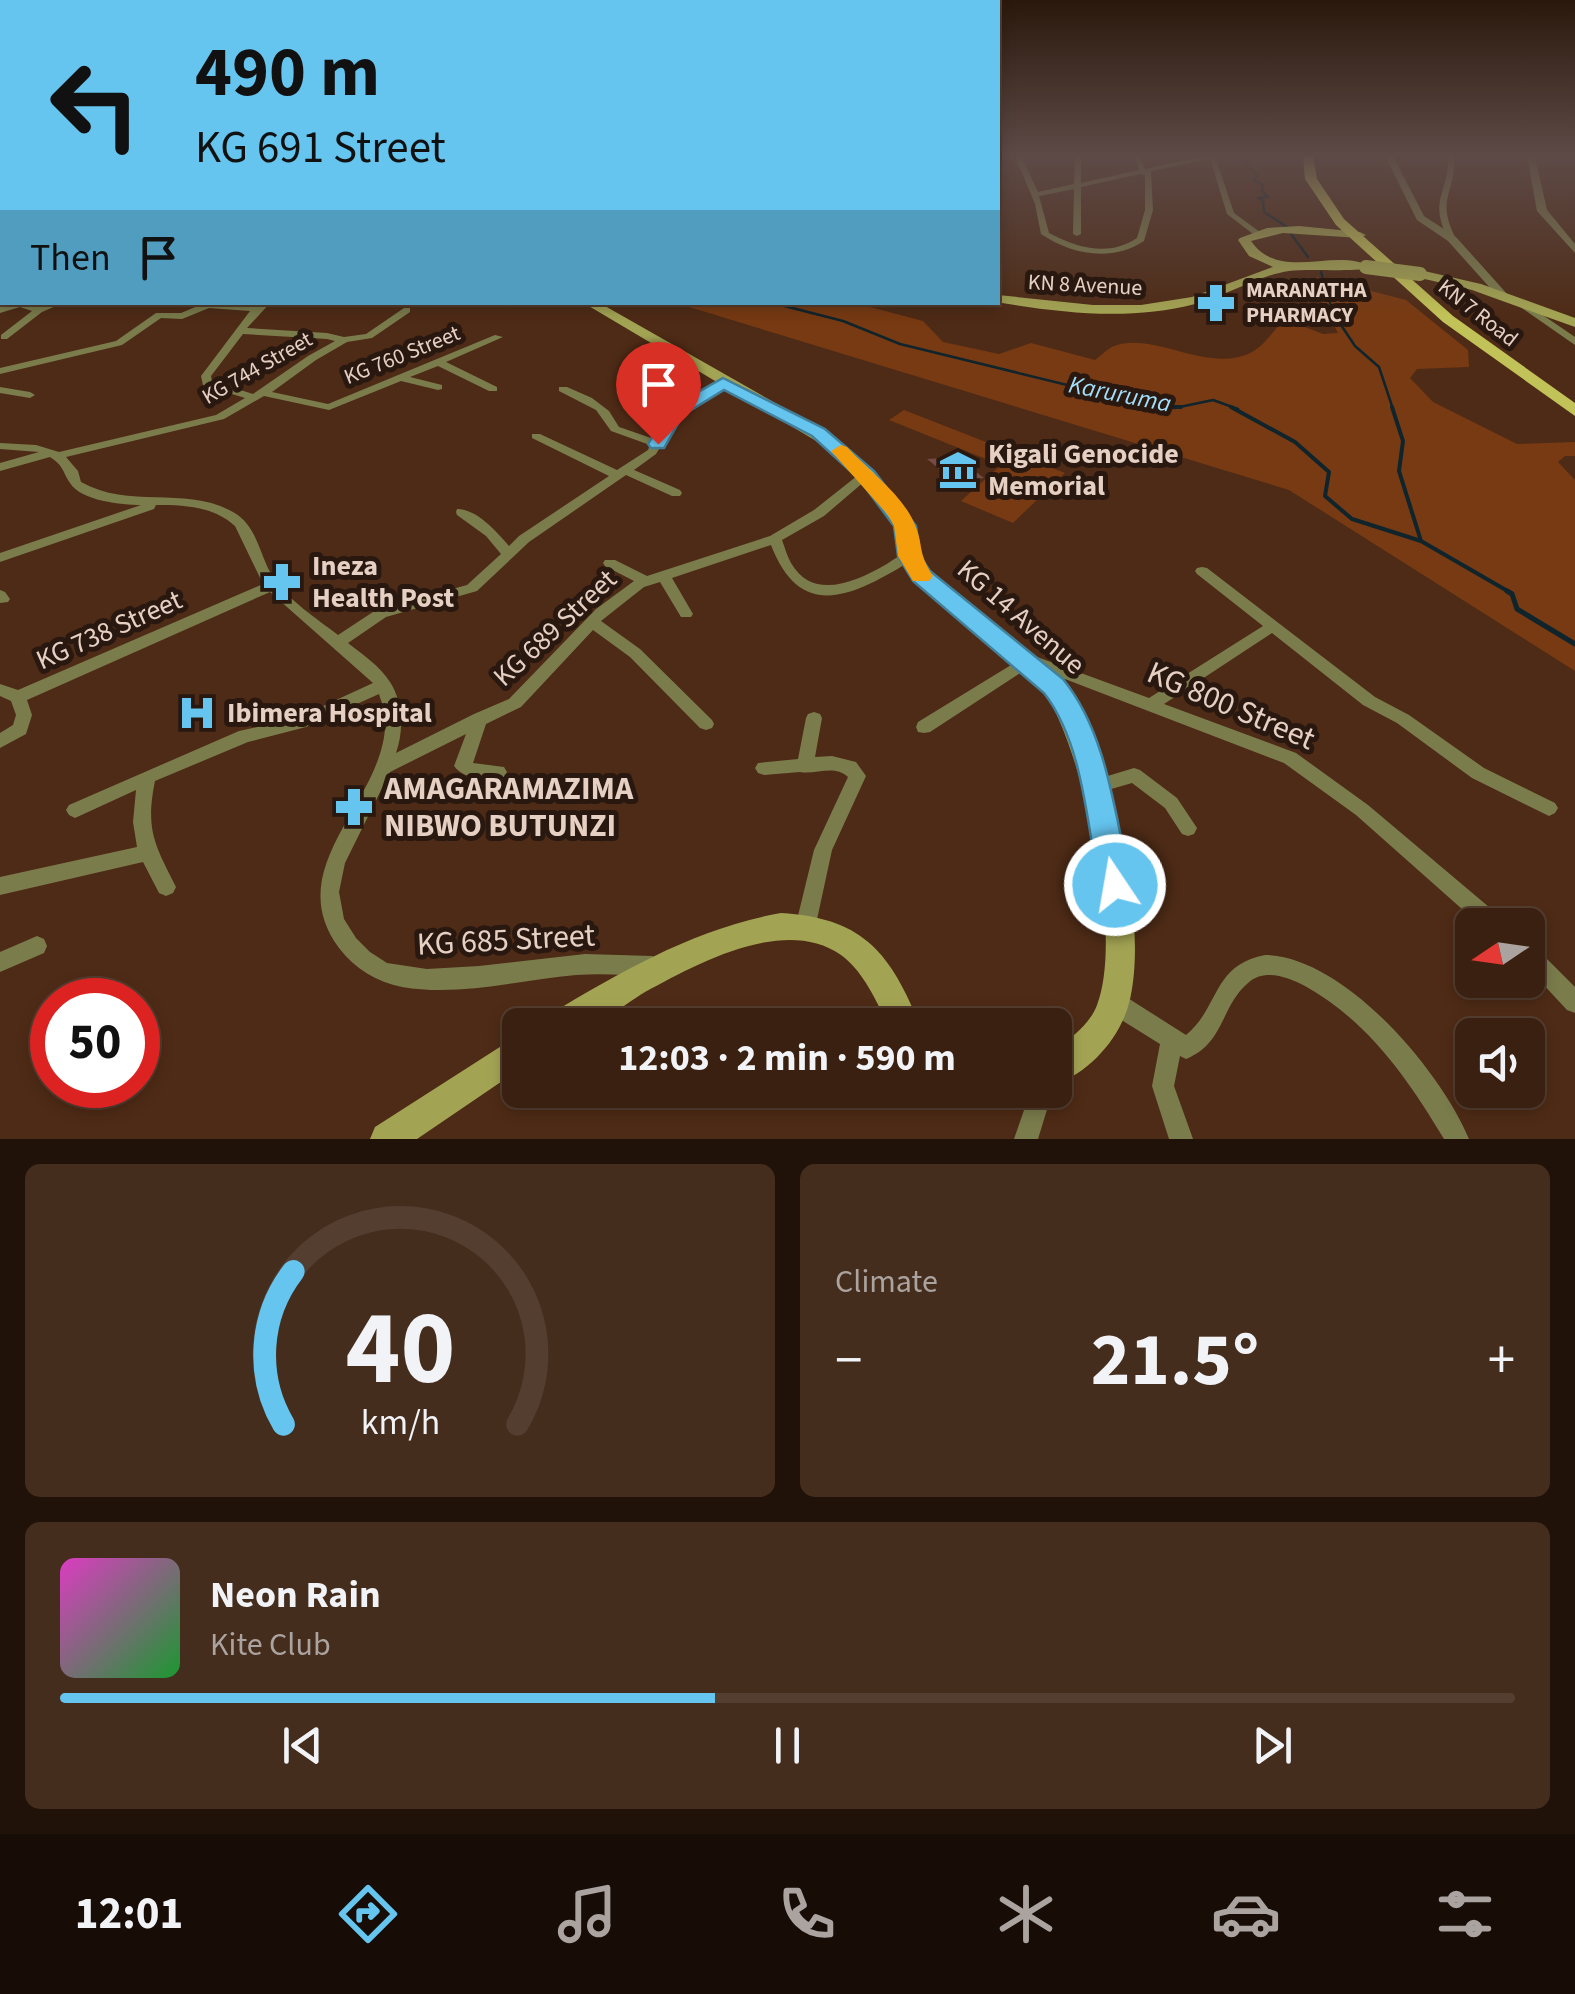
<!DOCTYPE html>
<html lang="en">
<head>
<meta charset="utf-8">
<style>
  body { margin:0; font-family:"Source Sans 3",sans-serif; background:#452d1e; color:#f1f3f6; height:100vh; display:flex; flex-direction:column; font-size:38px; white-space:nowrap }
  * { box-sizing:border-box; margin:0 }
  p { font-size:32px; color:#aba39f }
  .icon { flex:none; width:55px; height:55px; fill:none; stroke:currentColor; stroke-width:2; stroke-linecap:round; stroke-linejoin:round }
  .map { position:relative; height:1139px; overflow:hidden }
  .details { display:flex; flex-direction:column; gap:25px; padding:25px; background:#201209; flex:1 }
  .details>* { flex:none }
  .hud { position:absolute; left:0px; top:0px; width:1000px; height:305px; box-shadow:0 5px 15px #0003,0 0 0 2px #543e30; background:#65c5ef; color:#111; overflow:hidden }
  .needle { width:65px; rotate:257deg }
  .fabs { position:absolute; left:1455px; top:908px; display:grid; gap:20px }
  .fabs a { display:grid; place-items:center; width:90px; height:90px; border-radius:15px; background:#3a2010; box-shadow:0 5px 15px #0003,0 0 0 2px #543e30; font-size:50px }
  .speed { position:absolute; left:30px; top:978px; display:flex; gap:20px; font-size:50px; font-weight:700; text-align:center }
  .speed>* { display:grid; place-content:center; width:130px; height:130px; border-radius:50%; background:#3a2010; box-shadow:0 5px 15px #0003,0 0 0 2px #543e30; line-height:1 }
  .speed .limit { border:15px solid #d22; background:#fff; color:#111 }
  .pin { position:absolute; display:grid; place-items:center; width:85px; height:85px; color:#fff; margin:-102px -42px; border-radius:50% 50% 50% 0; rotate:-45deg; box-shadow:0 0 10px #0007 }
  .pin .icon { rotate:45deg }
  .me { position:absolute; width:110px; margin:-55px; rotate:348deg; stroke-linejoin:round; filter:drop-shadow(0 0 8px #0008) }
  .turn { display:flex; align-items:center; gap:35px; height:210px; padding:0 30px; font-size:45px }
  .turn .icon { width:130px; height:130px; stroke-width:2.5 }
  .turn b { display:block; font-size:70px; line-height:85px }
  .then { display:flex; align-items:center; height:95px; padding:0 30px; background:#0003; gap:20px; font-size:38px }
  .big { font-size:75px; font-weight:700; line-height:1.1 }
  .details .widget { flex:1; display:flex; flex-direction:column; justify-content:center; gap:15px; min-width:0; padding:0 35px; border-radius:15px; background:#452d1e }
  .details .dial { align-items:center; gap:0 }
  .dial svg { height:260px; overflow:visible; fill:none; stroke:#543e30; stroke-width:7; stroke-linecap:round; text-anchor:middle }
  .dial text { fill:#f1f3f6; stroke:none }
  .song { display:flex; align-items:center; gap:30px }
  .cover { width:120px; height:120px; border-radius:15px; background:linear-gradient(135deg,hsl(310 70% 55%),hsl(130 70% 35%)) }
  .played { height:10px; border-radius:5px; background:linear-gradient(90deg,#65c5ef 45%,#543e30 45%) }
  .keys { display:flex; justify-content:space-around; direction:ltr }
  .heat { display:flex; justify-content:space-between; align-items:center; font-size:55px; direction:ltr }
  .details .tiles { flex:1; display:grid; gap:25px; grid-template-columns:1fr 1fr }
  .widget:last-child { grid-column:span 2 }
  .trip { position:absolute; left:502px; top:1008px; width:570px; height:100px; border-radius:15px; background:#3a2010; box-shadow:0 5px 15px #0003,0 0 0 2px #543e30; font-weight:700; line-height:100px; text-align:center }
  .tab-bar { display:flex; height:160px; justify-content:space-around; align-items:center; background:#170d06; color:#aba39f }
  .tab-bar .icon { width:70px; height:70px }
  .tab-bar .active { color:#65c5ef }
  .tab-bar b { font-size:45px; color:#f1f3f6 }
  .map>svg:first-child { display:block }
  .green { fill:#783a12 }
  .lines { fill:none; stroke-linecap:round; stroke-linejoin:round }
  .stream-far2 { stroke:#10242c; stroke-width:2.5 }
  .stream-far1 { stroke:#10242c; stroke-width:4 }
  .stream { stroke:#10242c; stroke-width:5 }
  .building { fill:#774b44 }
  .minor { fill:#7b7c4c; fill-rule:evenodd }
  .tertiary { fill:#7b7c4c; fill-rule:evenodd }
  .secondary { fill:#a3a453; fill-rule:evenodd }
  .primary { fill:#c1c257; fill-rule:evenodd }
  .secondary-bridge { stroke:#a3a453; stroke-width:14 }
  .route { fill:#65c5ef; stroke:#42809b; stroke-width:2.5 }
  .slow { fill:#f59e0b }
  .labels { text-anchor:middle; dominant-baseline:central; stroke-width:10; stroke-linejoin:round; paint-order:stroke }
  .far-street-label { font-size:22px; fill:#e6cfc3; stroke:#291810 }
  .far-poi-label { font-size:22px; font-weight:bold; fill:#e6cfc3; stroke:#291810; text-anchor:start }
  .far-water-label { font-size:25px; font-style:italic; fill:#a2dffb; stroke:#291810 }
  .poi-label { font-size:28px; font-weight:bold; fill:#e6cfc3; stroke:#291810; text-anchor:start }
  .street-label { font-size:28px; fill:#e6cfc3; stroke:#291810 }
  .near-street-label { font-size:32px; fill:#e6cfc3; stroke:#291810 }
  .near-poi-label { font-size:32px; font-weight:bold; fill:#e6cfc3; stroke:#291810; text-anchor:start }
</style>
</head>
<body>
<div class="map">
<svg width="1575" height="1139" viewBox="0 0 1575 1139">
  <rect width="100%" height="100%" fill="#4e2b16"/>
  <path class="green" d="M1317,277L1406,300L1468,350L1469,367L1417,369L1410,378L1433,402L1517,444L1575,442V456H1565L1558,462L1575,480V671L1289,490L676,303H855L923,321L943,342L999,354L1031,343L1095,360C1101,356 1108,348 1114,346C1155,331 1208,375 1252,352C1264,346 1275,329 1284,319L1323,334L1338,333L1323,305Z
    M904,410L1065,473L1013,523L961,501L1001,465L889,420Z"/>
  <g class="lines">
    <path class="stream-far2" d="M1248,156L1245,162L1257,176L1253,180L1263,185L1262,191L1268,197L1258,198L1263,201L1264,212L1287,227
      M1291,234L1308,257
      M1321,272L1333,313L1355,346L1379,367L1393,409
      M769,302L843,321L900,344L1100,393L1175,408L1213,400L1238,409"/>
    <path class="stream-far1" d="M1169,407H1181
      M1231,407L1295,442L1329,472L1325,496L1352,519L1421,541
      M1392,407L1403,441L1399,471L1421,541L1511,593"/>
    <path class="stream" d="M1507,591L1512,594L1517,609L1575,644"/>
  </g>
  <path class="building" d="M942,458L953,463L961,459L970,460L974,463L972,469L984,478L944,482L942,471L927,459Z"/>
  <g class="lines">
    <path class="minor" d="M1015,156H1021L1038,192L1074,184L1075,156H1081V183L1139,170L1134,156H1140L1145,169L1203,156H1215L1234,213L1260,232L1253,234L1227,214L1210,159L1151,171L1153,210L1144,241C1112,262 1072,255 1041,234L1035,204ZM1140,174L1145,175V210L1137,238C1108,257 1078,248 1049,233L1039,196L1074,189L1073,234L1077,236L1081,234V187Z
      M1448,156H1454C1456,195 1435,198 1456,239L1452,241L1448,239C1428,198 1449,195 1448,156Z
      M0,165H2V169L0,170Z
      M0,203H2V208H0Z
      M0,230H2V234H0Z
      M0,273L2,274V278L0,279Z
      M1522,301L1575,337V345L1519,306L1517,304Z
      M13,302H28L39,307L51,302H65L42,312L7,339H1V335L32,311L20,307L0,313V307Z
      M207,302L255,307L260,302H271L247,328L327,333L344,337L366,334L404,308H410V312L372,338L347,342L316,360L272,392L328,404L495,335L503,337L446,362L497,387V391H489L438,366L410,377L442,385V389L438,390L401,381L329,410L264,396L224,419L66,457L78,471L81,482C131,510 185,485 233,512C258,526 259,555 273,577C289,601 316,618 338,635L376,610L467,585L501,554L486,536L457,515L456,512L457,509C477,509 496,531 509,546L519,536L609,476L532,438V434H540L617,470L648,450L650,445L611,431L596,410L559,391V387H567L592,398L609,411L619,427L654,439L672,410L719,381L723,380L728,383L680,414L656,454L634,470L680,490L682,493L680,496H672L626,475L529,542L477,591L386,617L348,643C362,654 380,666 390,682C403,702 404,731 396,753L474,714L509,699L596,609L634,581L605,566L603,563L605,560H615L647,576L770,536L814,510L862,472L866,471L872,475L824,516L782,540C785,548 787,556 791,563C813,601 855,582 885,565C895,559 902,552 914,553L916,556L914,559C858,593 802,626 771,545L672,578L693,614L691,617H681L660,582L644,587L601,621L640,649L712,720L714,724L712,728L706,730L700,728L630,657L593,630L521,707L486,724L473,763L504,767L507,772L504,777C488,781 464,780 454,766L466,734L390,772L345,863L339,892L344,919L356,938L370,952L387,963L427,969L479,966L585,954L652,956L659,959L662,966L659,973L652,976C627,975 601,973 576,975C520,980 459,997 402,987C377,982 355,969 339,948C277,864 391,798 385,716C385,709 381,701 379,694L306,727L248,742L155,781C145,830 155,845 176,887L173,893L166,896L159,893L143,862L0,895V877L137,847L133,822L136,790L75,818L69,815L66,810L69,805L239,731L297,718L373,683L270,592L27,700L32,715L26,734L0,748V733L13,725L16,715L11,701L0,696V684L18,690L263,584L235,526C213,506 184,505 156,505L154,509L0,562V553L141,505C122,505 81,501 70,483C62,471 64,466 50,457L0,471V463L39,452L0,449V443L36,445L59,452L216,415L245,398L203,385L201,376L250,311L209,308L182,319L161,318L122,345L0,374V368L116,341L156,313H181ZM243,334L327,339L335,341L308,356L253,394L212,381L211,376Z
      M0,387L30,392L35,395L30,398L0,393Z
      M1202,567L1207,568L1375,697L1409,715L1484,768L1555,803L1558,808L1555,813L1549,816L1472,778L1397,723L1363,705L1272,633L1164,704L1296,753L1368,805L1502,918L1505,925H1480L1356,815L1284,763L1031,666L930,732L924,733L918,732L916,727L918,722L1029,654L1149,698L1263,626L1197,574L1195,571L1197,568Z
      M0,590L5,592L10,599L8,602L0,603Z
      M814,712L820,714L822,718L815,757L832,756L856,762L866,776L832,850L816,924L813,931L806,933L799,931L796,924L814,850L848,777C834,764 816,775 800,772L764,775L758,773L755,768L758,763L798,759L806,718L808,714Z
      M1134,768L1140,770L1177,798L1197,828L1194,834L1188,836L1182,834L1165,808L1132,783L1094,794L1088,792L1085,787L1088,782Z
      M37,936L44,939L47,946L44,953L0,972V952Z
      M1528,944L1535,947L1575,987V1013L1567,1010L1528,968Z
      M1265,955C1344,956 1441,1071 1469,1139H1444C1408,1079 1368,1021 1305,986C1288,977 1264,968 1248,983C1220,1007 1225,1043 1186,1059L1180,1056L1174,1086L1193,1139H1169L1152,1086L1160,1044L1107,1011L1104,1003L1107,995L1115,992L1123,995L1186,1035C1220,1007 1212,965 1265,955Z
      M1031,1090H1053L1038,1139H1014Z"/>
    <path class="tertiary" d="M1385,156H1393L1424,216L1456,237L1508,295V299H1500L1448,241L1417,220Z
      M1527,156H1535L1547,210L1575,244V253L1537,211Z"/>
    <path class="secondary" d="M1299,226L1360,232L1366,235L1360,238L1283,233L1251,241C1280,283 1335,246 1372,267C1361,273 1308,268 1289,271C1256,276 1227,296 1195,304C1130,321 1061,313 996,302L998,295L1093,305H1141L1192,297L1273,267L1249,256L1238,240L1240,238L1267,228Z
      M1420,270L1481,284L1575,318V327L1472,290L1416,277V271Z
      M582,302H598L835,437L895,495L914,526L919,556L929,571C961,597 992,623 1024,649C1037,660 1054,671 1064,685C1111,751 1153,931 1127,1010C1115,1044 1088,1072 1055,1085V1050C1071,1038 1090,1024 1097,1005C1124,934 1084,756 1045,692L915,581L899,556L896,526L882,502L823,445Z
      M781,913C863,918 890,952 920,1025H888C876,1000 863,971 841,955C785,915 696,964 645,992C628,1002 610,1018 592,1024C579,1029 559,1025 545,1025L550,1014C624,970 696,928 781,913Z
      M520,1034V1069L417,1139H370L375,1127Z"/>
    <path class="primary" d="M1303,156H1313L1317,179L1344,219L1453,316L1575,403V416L1443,322L1336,225L1305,179Z"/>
    <path class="secondary-bridge" d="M1366,267L1420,274"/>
  </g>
  <linearGradient id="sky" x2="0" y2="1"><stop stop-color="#2b180c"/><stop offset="0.49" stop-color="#5d4a47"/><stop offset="1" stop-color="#5d4a47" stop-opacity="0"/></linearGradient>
  <rect width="1575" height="316" fill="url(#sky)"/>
  <path class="route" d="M723,378L825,429L874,471L916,526L920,556L930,571L1063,679C1108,734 1115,817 1131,885L1127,895L1115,899L1104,895L1099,885C1087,824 1083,743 1044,693L913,581L898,556L894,526L859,479L812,436L724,390L683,415L664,448H651L648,444L670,408Z"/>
  <path class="slow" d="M841,445L847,447C868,470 904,496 915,525C924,546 917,551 933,576L929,581H913L898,556L894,526L888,515L831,451Z"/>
  <defs>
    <g id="pharmacy-bare" transform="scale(3)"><path d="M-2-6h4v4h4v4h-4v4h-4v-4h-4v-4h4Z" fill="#65c5ef" stroke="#291810" stroke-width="2.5" paint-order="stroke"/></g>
    <g id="museum-bare" transform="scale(3)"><path d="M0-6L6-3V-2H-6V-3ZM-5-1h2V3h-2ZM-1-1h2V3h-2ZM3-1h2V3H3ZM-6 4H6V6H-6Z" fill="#65c5ef" stroke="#291810" stroke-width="2.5" paint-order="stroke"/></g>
    <g id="hospital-bare" transform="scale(3)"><path d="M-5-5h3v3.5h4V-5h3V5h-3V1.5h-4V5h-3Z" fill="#65c5ef" stroke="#291810" stroke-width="2.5" paint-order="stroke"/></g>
  </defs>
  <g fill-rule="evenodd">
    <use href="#pharmacy-bare" x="1216" y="303"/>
    <use href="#museum-bare" x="958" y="470"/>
    <use href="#pharmacy-bare" x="282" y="582"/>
    <use href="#hospital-bare" x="197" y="713"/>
    <use href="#pharmacy-bare" x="354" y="807"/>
  </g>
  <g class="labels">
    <g class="far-street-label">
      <text transform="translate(1085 285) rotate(3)">KN 8 Avenue</text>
      <text transform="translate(1478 313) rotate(38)">KN 7 Road</text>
      <text transform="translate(402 355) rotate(-22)">KG 760 Street</text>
      <text transform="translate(257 368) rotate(-30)">KG 744 Street</text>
    </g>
    <g class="far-poi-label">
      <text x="1246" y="290">MARANATHA<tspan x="1246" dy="25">PHARMACY</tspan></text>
    </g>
    <g class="far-water-label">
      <text transform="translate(1120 394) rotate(11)">Karuruma</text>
    </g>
    <g class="poi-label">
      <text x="988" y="454">Kigali Genocide<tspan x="988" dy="32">Memorial</tspan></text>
      <text x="312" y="566">Ineza<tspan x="312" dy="32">Health Post</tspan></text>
      <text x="227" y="713">Ibimera Hospital</text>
    </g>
    <g class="street-label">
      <text transform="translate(1021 617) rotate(41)">KG 14 Avenue</text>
      <text transform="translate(555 628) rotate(-43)">KG 689 Street</text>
      <text transform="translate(109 630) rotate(-24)">KG 738 Street</text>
    </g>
    <g class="near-street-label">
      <text transform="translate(1231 706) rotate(23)">KG 800 Street</text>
      <text transform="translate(506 940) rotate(-3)">KG 685 Street</text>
    </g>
    <g class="near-poi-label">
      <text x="384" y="789">AMAGARAMAZIMA<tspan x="384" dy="37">NIBWO BUTUNZI</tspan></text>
    </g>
  </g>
</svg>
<div class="fabs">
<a><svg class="needle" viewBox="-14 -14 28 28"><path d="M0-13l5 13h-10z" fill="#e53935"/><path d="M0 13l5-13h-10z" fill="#aba39f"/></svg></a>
<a><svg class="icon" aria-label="sound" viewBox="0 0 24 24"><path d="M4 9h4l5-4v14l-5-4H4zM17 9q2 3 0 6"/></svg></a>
</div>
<div class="speed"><div class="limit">50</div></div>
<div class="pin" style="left:658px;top:444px;background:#d93025"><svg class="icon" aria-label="arrive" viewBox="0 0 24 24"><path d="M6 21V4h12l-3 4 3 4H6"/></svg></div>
<svg class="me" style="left:1115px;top:885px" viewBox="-20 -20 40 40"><circle r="17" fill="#65c5ef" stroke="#fff" stroke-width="3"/><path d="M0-11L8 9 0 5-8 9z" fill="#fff"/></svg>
<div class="trip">12:03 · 2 min · 590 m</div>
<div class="hud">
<div class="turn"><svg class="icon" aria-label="left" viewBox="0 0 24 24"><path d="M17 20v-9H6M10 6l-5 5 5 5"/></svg><div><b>490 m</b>KG 691 Street</div></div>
<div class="then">Then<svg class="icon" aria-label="arrive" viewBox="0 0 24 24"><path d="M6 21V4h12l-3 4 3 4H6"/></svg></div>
</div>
</div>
<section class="details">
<div class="tiles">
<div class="widget dial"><svg viewBox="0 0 100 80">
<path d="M14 69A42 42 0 1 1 86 69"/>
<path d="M14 69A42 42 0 0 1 17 22" stroke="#65c5ef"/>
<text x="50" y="56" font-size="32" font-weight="700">40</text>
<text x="50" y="72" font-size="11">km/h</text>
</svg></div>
<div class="widget"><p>Climate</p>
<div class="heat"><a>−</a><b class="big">21.5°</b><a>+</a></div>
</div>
<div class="widget">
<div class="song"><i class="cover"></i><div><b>Neon Rain</b><p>Kite Club</p></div></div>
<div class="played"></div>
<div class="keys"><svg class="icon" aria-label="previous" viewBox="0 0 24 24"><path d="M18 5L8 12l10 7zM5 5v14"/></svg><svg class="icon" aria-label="pause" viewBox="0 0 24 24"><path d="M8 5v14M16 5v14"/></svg><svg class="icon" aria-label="next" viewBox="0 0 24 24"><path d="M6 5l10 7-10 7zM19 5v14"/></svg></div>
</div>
</div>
</section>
<nav class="tab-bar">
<b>12:01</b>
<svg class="icon active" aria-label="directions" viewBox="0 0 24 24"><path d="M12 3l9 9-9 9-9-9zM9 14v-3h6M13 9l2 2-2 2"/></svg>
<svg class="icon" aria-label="music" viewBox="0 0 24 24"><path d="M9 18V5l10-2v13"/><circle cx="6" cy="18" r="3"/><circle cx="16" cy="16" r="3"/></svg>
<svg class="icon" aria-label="phone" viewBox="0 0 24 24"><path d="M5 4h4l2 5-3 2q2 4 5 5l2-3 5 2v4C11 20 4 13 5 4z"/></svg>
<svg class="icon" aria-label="climate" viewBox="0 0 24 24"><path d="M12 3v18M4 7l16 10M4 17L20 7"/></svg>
<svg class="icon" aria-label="car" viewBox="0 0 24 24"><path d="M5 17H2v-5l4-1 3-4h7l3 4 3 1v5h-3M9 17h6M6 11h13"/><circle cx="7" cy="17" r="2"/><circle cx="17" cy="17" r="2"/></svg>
<svg class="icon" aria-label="filters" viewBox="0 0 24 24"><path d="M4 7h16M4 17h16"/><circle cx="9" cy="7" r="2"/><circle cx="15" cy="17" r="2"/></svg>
</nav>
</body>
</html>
